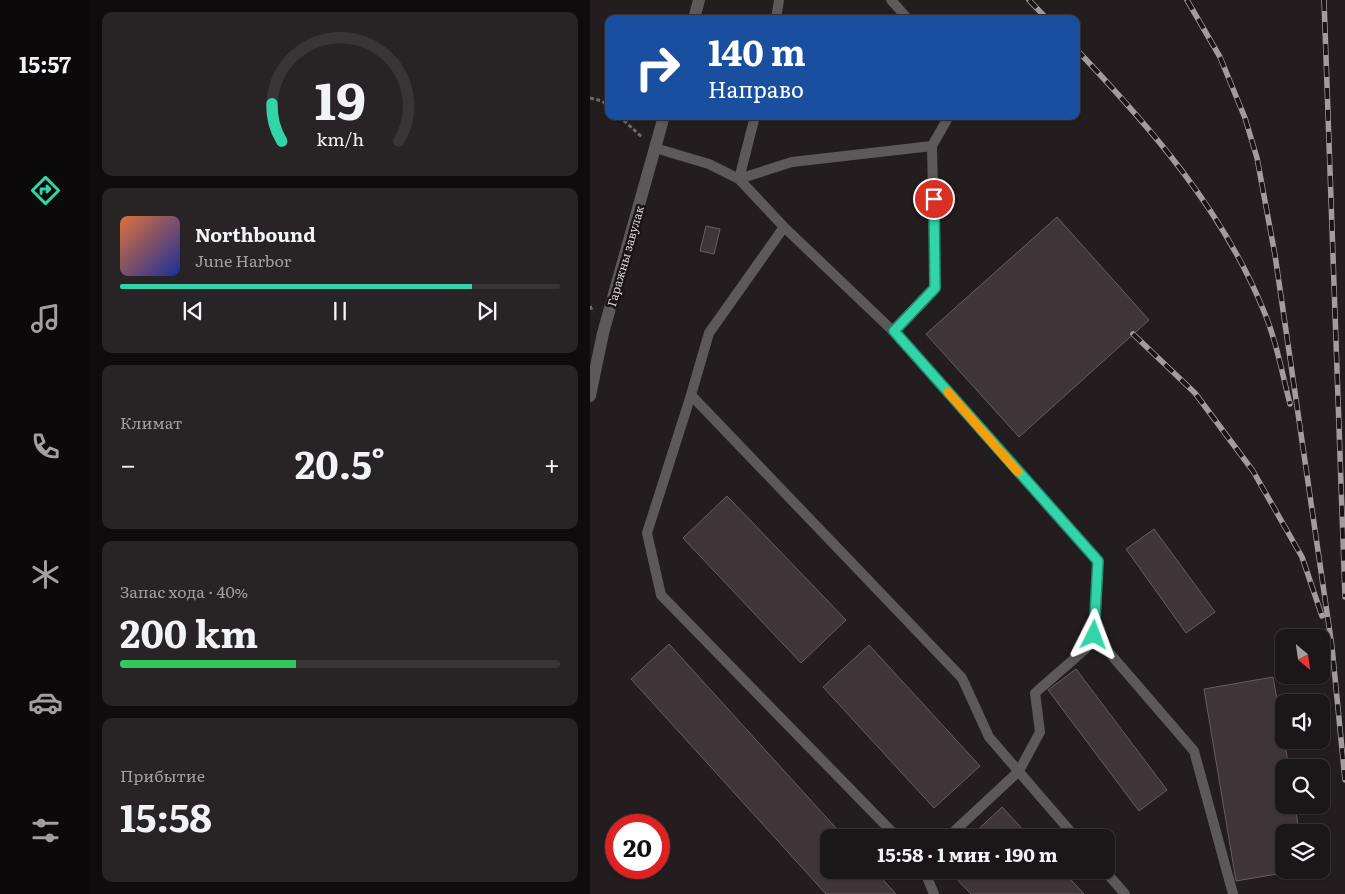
<!DOCTYPE html>
<html lang="ru">
<head>
<meta charset="utf-8">
<style>
  body { margin:0; font-family:Literata,serif; background:#282325; color:#f1f3f6; height:100vh; display:flex; flex-direction:column; font-size:19px; white-space:nowrap }
  * { box-sizing:border-box; margin:0 }
  p { font-size:16px; color:#a09fa2 }
  .icon { flex:none; width:28px; height:28px; fill:none; stroke:currentColor; stroke-width:2; stroke-linecap:round; stroke-linejoin:round }
  .map { position:relative; flex:1; overflow:hidden }
  .sheet { display:flex; flex-direction:column; gap:12px; padding:12px; background:#0f0c0d; width:500px }
  .sheet>* { flex:none }
  .hud { position:absolute; left:15px; top:15px; width:475px; height:105px; border-radius:10px; box-shadow:0 1px 4px #0004,0 0 0 1px #393537; background:#1a4fa0; color:#fff; overflow:hidden }
  .needle { width:32px; rotate:151deg }
  .controls { position:absolute; left:685px; top:629px; display:grid; gap:10px }
  .controls a { display:grid; place-items:center; width:55px; height:55px; border-radius:10px; background:#1b1618; box-shadow:0 1px 4px #0004,0 0 0 1px #393537; font-size:25px }
  .speed { position:absolute; left:15px; top:814px; display:flex; gap:10px; font-size:25px; font-weight:700; text-align:center }
  .speed>* { display:grid; place-content:center; width:65px; height:65px; border-radius:50%; background:#1b1618; box-shadow:0 1px 4px #0004,0 0 0 1px #393537; line-height:1 }
  .speed .limit { border:8px solid #d22; background:#fff; color:#111 }
  .pin { position:absolute; display:grid; place-items:center; width:42px; height:42px; color:#fff; margin:-21px; border:2px solid #fff; border-radius:50%; box-shadow:0 1px 5px #0007 }
  .me { position:absolute; width:55px; margin:-28px; rotate:3deg; stroke-linejoin:round; filter:drop-shadow(0 0 4px #0008) }
  .turn { display:flex; align-items:center; gap:18px; height:105px; padding:0 20px; font-size:22px }
  .turn .icon { width:65px; height:65px; stroke-width:2.5 }
  .turn b { display:block; font-size:35px; line-height:42px }
  .big { font-size:38px; font-weight:700; line-height:1.1 }
  .sheet .tile { flex:1; display:flex; flex-direction:column; justify-content:center; gap:8px; min-width:0; padding:0 18px; border-radius:10px; background:#282325 }
  .sheet .dial { align-items:center; gap:0 }
  .dial svg { height:130px; overflow:visible; fill:none; stroke:#393537; stroke-width:7; stroke-linecap:round; text-anchor:middle }
  .dial text { fill:#f1f3f6; stroke:none }
  .song { display:flex; align-items:center; gap:15px }
  .cover { width:60px; height:60px; border-radius:8px; background:linear-gradient(135deg,hsl(20 70% 55%),hsl(230 70% 35%)) }
  .played { height:5px; border-radius:2px; background:linear-gradient(90deg,#33d4a8 80%,#393537 80%) }
  .keys { display:flex; justify-content:space-around; direction:ltr }
  .heat { display:flex; justify-content:space-between; align-items:center; font-size:28px; direction:ltr }
  .charge { height:8px; border-radius:4px; background:linear-gradient(90deg,#34c759 40%,#393537 0) }
  .trip { position:absolute; left:230px; top:829px; width:295px; height:50px; border-radius:10px; background:#1b1618; box-shadow:0 1px 4px #0004,0 0 0 1px #393537; font-weight:700; line-height:50px; text-align:center }
  main { display:flex; flex:1; min-height:0 }
  .tabs { display:flex; flex-direction:column; width:90px; justify-content:space-around; align-items:center; background:#0b090a; color:#a09fa2 }
  .tabs .icon { width:35px; height:35px }
  .tabs .selected { color:#33d4a8 }
  .tabs b { font-size:22px; color:#f1f3f6 }
  .map>svg:first-child { display:block }
  .building { fill:#3f363a; stroke:#665d61 }
  .lines { fill:none; stroke-linecap:round; stroke-linejoin:round }
  .path { stroke:#6e686a; stroke-width:3; stroke-dasharray:4 2.5; stroke-linecap:butt }
  .lane { stroke:#5d595b; stroke-width:10 }
  .street { stroke:#5d595b; stroke-width:12 }
  .rail-casing { stroke:#a29c9e; stroke-width:5.5 }
  .rail { stroke:#1b1417; stroke-width:4; stroke-dasharray:11; stroke-linecap:butt }
  .route-casing { stroke:#218a6d; stroke-width:12 }
  .route { stroke:#33d4a8; stroke-width:9 }
  .slow { stroke:#f59e0b; stroke-width:9 }
  .labels { text-anchor:middle; dominant-baseline:central; stroke-width:5; stroke-linejoin:round; paint-order:stroke }
  .street-label { font-size:12px; fill:#d8d2d4; stroke:#1b1417 }
</style>
</head>
<body>
<main>
<nav class="tabs">
<b>15:57</b>
<svg class="icon selected" aria-label="directions" viewBox="0 0 24 24"><path d="M12 3l9 9-9 9-9-9zM9 14v-3h6M13 9l2 2-2 2"/></svg>
<svg class="icon" aria-label="music" viewBox="0 0 24 24"><path d="M9 18V5l10-2v13"/><circle cx="6" cy="18" r="3"/><circle cx="16" cy="16" r="3"/></svg>
<svg class="icon" aria-label="phone" viewBox="0 0 24 24"><path d="M5 4h4l2 5-3 2q2 4 5 5l2-3 5 2v4C11 20 4 13 5 4z"/></svg>
<svg class="icon" aria-label="climate" viewBox="0 0 24 24"><path d="M12 3v18M4 7l16 10M4 17L20 7"/></svg>
<svg class="icon" aria-label="car" viewBox="0 0 24 24"><path d="M5 17H2v-5l4-1 3-4h7l3 4 3 1v5h-3M9 17h6M6 11h13"/><circle cx="7" cy="17" r="2"/><circle cx="17" cy="17" r="2"/></svg>
<svg class="icon" aria-label="filters" viewBox="0 0 24 24"><path d="M4 7h16M4 17h16"/><circle cx="9" cy="7" r="2"/><circle cx="15" cy="17" r="2"/></svg>
</nav>
<section class="sheet">
<div class="tile dial"><svg viewBox="0 0 100 80">
<path d="M14 69A42 42 0 1 1 86 69"/>
<path d="M14 69A42 42 0 0 1 8 46" stroke="#33d4a8"/>
<text x="50" y="56" font-size="32" font-weight="700">19</text>
<text x="50" y="72" font-size="11">km/h</text>
</svg></div>
<div class="tile">
<div class="song"><i class="cover"></i><div><b>Northbound</b><p>June Harbor</p></div></div>
<div class="played"></div>
<div class="keys"><svg class="icon" aria-label="previous" viewBox="0 0 24 24"><path d="M18 5L8 12l10 7zM5 5v14"/></svg><svg class="icon" aria-label="pause" viewBox="0 0 24 24"><path d="M8 5v14M16 5v14"/></svg><svg class="icon" aria-label="next" viewBox="0 0 24 24"><path d="M6 5l10 7-10 7zM19 5v14"/></svg></div>
</div>
<div class="tile"><p>Климат</p>
<div class="heat"><a>−</a><b class="big">20.5°</b><a>+</a></div>
</div>
<div class="tile"><p>Запас хода · 40%</p><b class="big">200 km</b><div class="charge"></div></div>
<div class="tile"><p>Прибытие</p><b class="big">15:58</b></div>
</section>
<div class="map">
<svg width="755" height="894" viewBox="0 0 755 894">
  <rect width="100%" height="100%" fill="#241d20"/>
  <path class="building" d="M467,217L559,320L429,437L336,334Z
    M116,226L130,229L124,254L110,251Z
    M137,496L256,620L211,663L93,538Z
    M564,529L625,612L596,633L536,549Z
    M79,644L255,838H239V870H284L306,894H236L41,679Z
    M279,645L390,766L344,808L233,687Z
    M486,669L577,790L549,811L458,690Z
    M683,677L699,768H694V805H705L709,832H694V870H699V872L646,881L614,689Z
    M412,807L441,838H379Z
    M358,870H472L494,894H381Z"/>
  <g class="lines">
    <path class="path" d="M0,98L12,101L19,107
      M29,116L53,138
      M0,306L3,312"/>
    <path class="lane" d="M301,0L318,19
      M186,19L189,0
      M165,116L149,179L202,162L342,146L359,116
      M65,148L119,164L149,179L194,227L303,331L508,561L504,635L604,751L643,894
      M303,331L345,287L342,146
      M101,395L119,333L194,227
      M308,838L71,595L57,533L101,395L372,678L399,737L486,838
      M357,838L429,771L450,732L445,693L507,639
      M334,870L344,894
      M514,870L535,894"/>
    <path class="street" d="M104,19L109,0
      M0,396L13,333L74,116"/>
    <g class="rail-casing">
      <path id="rail" d="M439,0L457,19
        M597,0L630,57L655,118L667,158L685,255L742,647L755,780
        M734,0L755,597
        M486,49C560,127 632,209 673,309C686,339 692,373 700,404
        M543,334L605,393L663,471L712,557L732,616"/>
    </g>
    <use href="#rail" class="rail"/>
  </g>
  <g class="lines">
    <g class="route-casing">
      <path id="route" d="M344,199L345,288L304,331L508,561L504,635"/>
    </g>
    <use href="#route" class="route"/>
    <path class="slow" d="M358,392L428,472"/>
  </g>
  <g class="labels">
    <g class="street-label">
      <text transform="translate(35 256) rotate(-74)">Гаражны завулак</text>
    </g>
  </g>
</svg>
<div class="controls">
<a><svg class="needle" viewBox="-14 -14 28 28"><path d="M0-13l5 13h-10z" fill="#e53935"/><path d="M0 13l5-13h-10z" fill="#a09fa2"/></svg></a>
<a><svg class="icon" aria-label="sound" viewBox="0 0 24 24"><path d="M4 9h4l5-4v14l-5-4H4zM17 9q2 3 0 6"/></svg></a>
<a><svg class="icon" aria-label="search" viewBox="0 0 24 24"><circle cx="10" cy="10" r="6"/><path d="M15 15l6 6"/></svg></a>
<a><svg class="icon" aria-label="layers" viewBox="0 0 24 24"><path d="M12 4l9 5-9 5-9-5zM3 14l9 5 9-5"/></svg></a>
</div>
<div class="speed"><div class="limit">20</div></div>
<div class="pin" style="left:344px;top:199px;background:#d93025"><svg class="icon" aria-label="arrive" viewBox="0 0 24 24"><path d="M6 21V4h12l-3 4 3 4H6"/></svg></div>
<svg class="me" style="left:504px;top:635px" viewBox="-20 -20 40 40"><path d="M0-17L14 15 0 8-14 15z" fill="#33d4a8" stroke="#fff" stroke-width="4"/></svg>
<div class="trip">15:58 · 1 мин · 190 m</div>
<div class="hud">
<div class="turn"><svg class="icon" aria-label="right" viewBox="0 0 24 24"><path d="M7 20v-9h11M14 6l5 5-5 5"/></svg><div><b>140 m</b>Направо</div></div>
</div>
</div>
</main>
</body>
</html>
